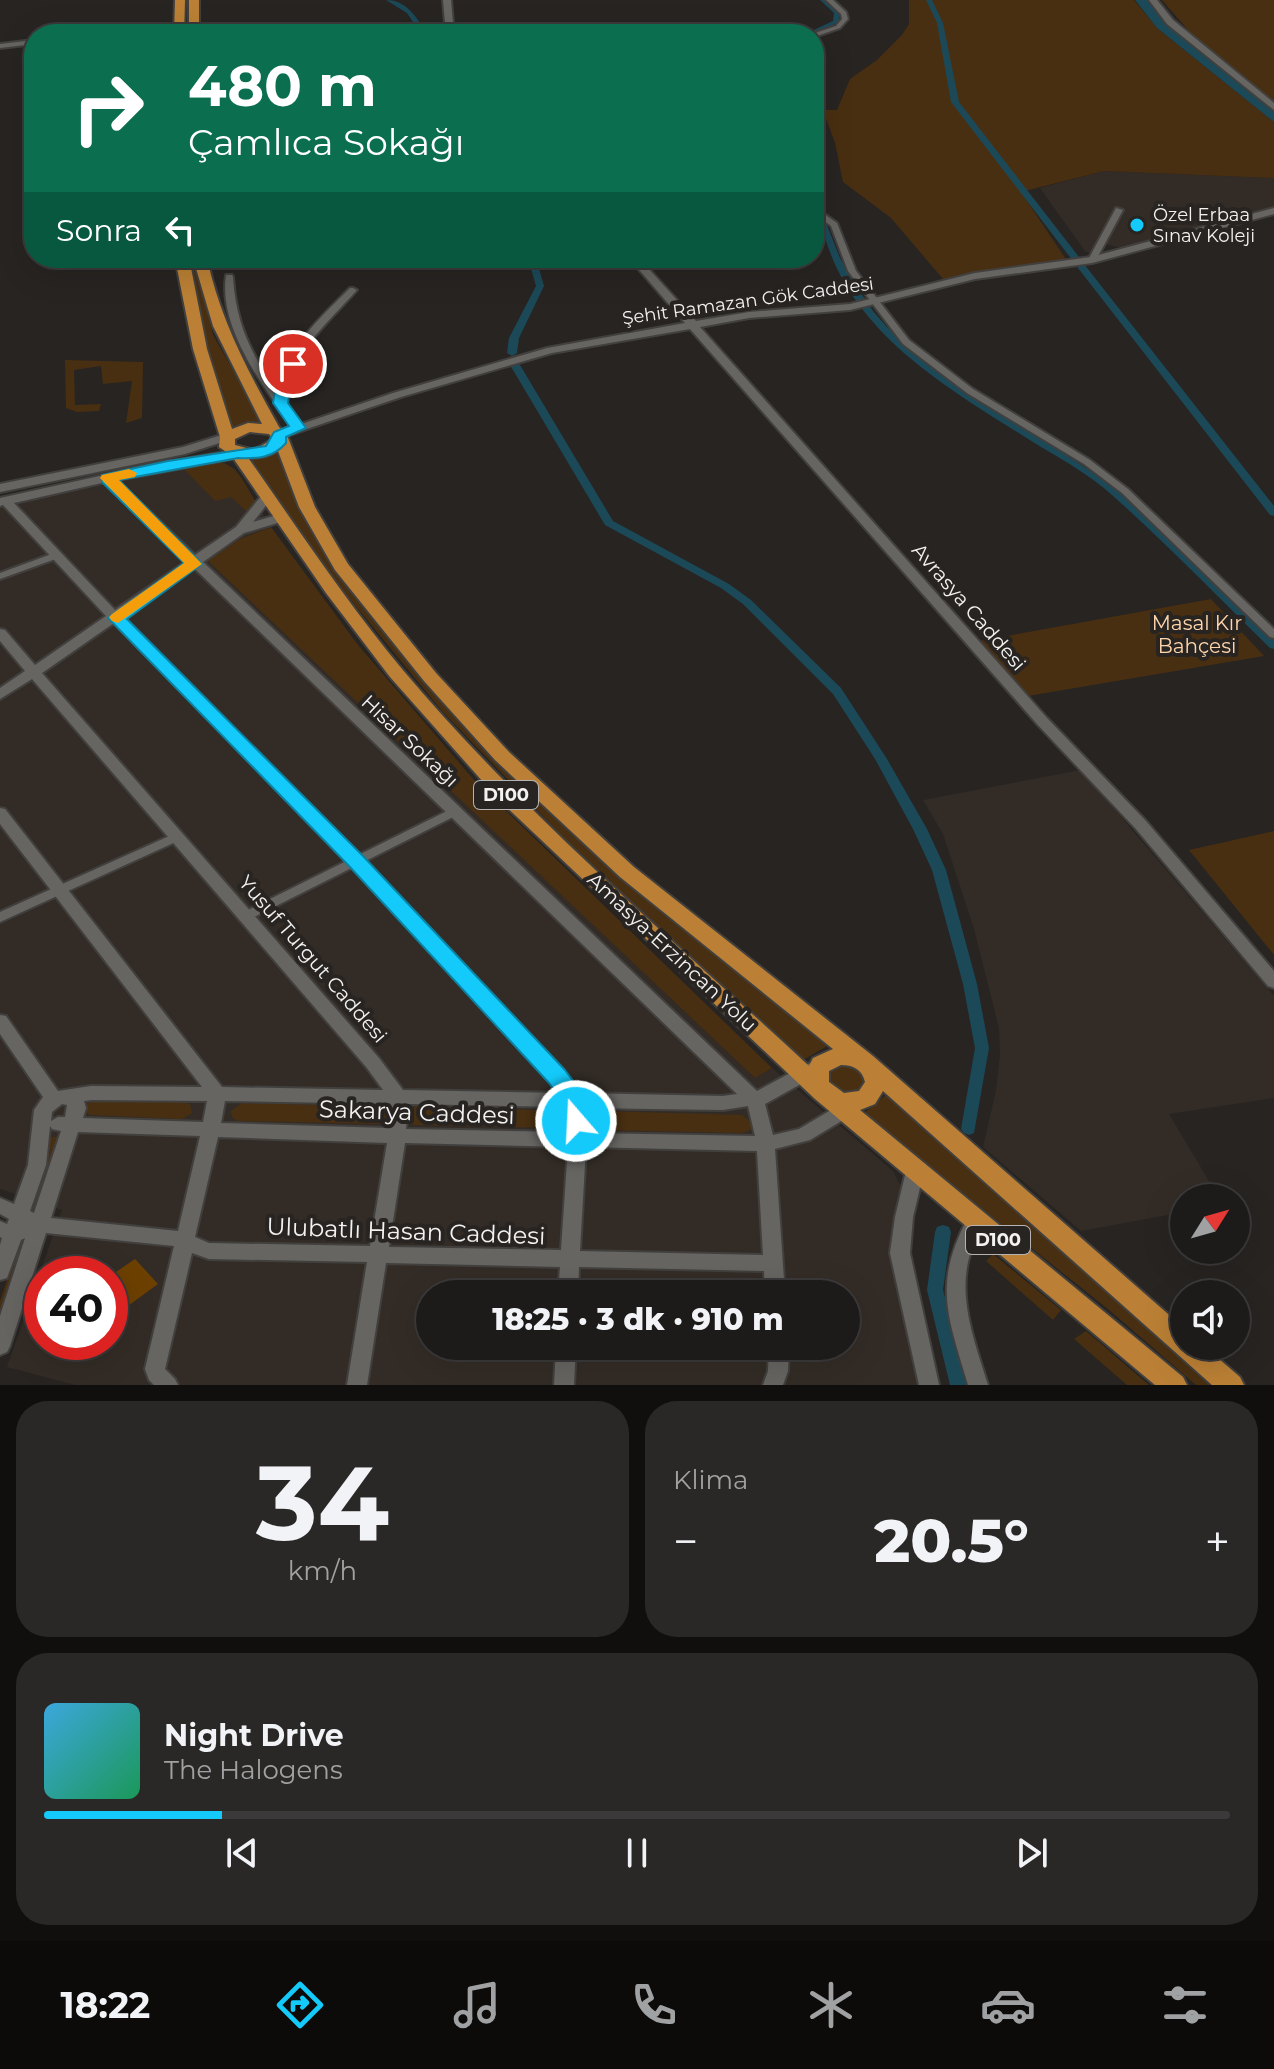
<!DOCTYPE html>
<html lang="tr">
<head>
<meta charset="utf-8">
<style>
  body { margin:0; font-family:Montserrat,sans-serif; background:#2a2827; color:#f1f3f6; height:100vh; display:flex; flex-direction:column; font-size:30px; white-space:nowrap }
  * { box-sizing:border-box; margin:0 }
  p { font-size:26px; color:#a0a1a2 }
  .icon { flex:none; width:44px; height:44px; fill:none; stroke:currentColor; stroke-width:2; stroke-linecap:round; stroke-linejoin:round }
  .map { position:relative; height:1385px; overflow:hidden }
  .sheet { display:flex; flex-direction:column; gap:16px; padding:16px; background:#100f0e; flex:1 }
  .sheet>* { flex:none }
  .banner { position:absolute; left:24px; top:24px; width:800px; height:244px; border-radius:32px; box-shadow:0 8px 32px #0002,0 0 0 2px #3b3939; background:#0b6e4f; color:#fff; overflow:hidden }
  .needle { width:52px; rotate:53deg }
  .fabs { position:absolute; left:1170px; top:1184px; display:grid; gap:16px }
  .fabs a { display:grid; place-items:center; width:80px; height:80px; border-radius:50%; background:#1d1b1a; box-shadow:0 8px 32px #0002,0 0 0 2px #3b3939; font-size:40px }
  .speed { position:absolute; left:24px; top:1256px; display:flex; gap:16px; font-size:40px; font-weight:700; text-align:center }
  .speed>* { display:grid; place-content:center; width:104px; height:104px; border-radius:50%; background:#1d1b1a; box-shadow:0 8px 32px #0002,0 0 0 2px #3b3939; line-height:1 }
  .speed .limit { border:12px solid #d22; background:#fff; color:#111 }
  .pin { position:absolute; display:grid; place-items:center; width:68px; height:68px; color:#fff; margin:-34px; border:4px solid #fff; border-radius:50%; box-shadow:0 2px 8px #0007 }
  .me { position:absolute; width:88px; margin:-44px; rotate:341deg; stroke-linejoin:round; filter:drop-shadow(0 0 6px #0008) }
  .turn { display:flex; align-items:center; gap:28px; height:168px; padding:0 32px; font-size:36px }
  .turn .icon { width:104px; height:104px; stroke-width:2.5 }
  .turn b { display:block; font-size:56px; line-height:68px }
  .then { display:flex; align-items:center; height:76px; padding:0 32px; background:#0003; gap:16px; font-size:30px }
  .big { font-size:60px; font-weight:800; line-height:1.1 }
  .sheet .tile { flex:1; display:flex; flex-direction:column; justify-content:center; gap:12px; min-width:0; padding:0 28px; border-radius:32px; background:#2a2827 }
  .sheet .dial { align-items:center; gap:0 }
  .dial b { font-size:104px; line-height:1 }
  .song { display:flex; align-items:center; gap:24px }
  .cover { width:96px; height:96px; border-radius:12px; background:linear-gradient(135deg,hsl(200 70% 55%),hsl(150 70% 35%)) }
  .played { height:8px; border-radius:4px; background:linear-gradient(90deg,#13cafb 15%,#3b3939 15%) }
  .keys { display:flex; justify-content:space-around; direction:ltr }
  .heat { display:flex; justify-content:space-between; align-items:center; font-size:44px; direction:ltr }
  .sheet .tiles { flex:1; display:grid; gap:16px; grid-template-columns:1fr 1fr }
  .tile:last-child { grid-column:span 2 }
  .trip { position:absolute; left:416px; top:1280px; width:444px; height:80px; border-radius:40px; background:#1d1b1a; box-shadow:0 8px 32px #0002,0 0 0 2px #3b3939; font-weight:800; line-height:80px; text-align:center }
  .menu { display:flex; height:128px; justify-content:space-around; align-items:center; background:#0c0b0a; color:#a0a1a2 }
  .menu .icon { width:56px; height:56px }
  .menu .active { color:#13cafb }
  .menu b { font-size:36px; color:#f1f3f6 }
  .map>svg:first-child { display:block }
  .built { fill:#332c26; fill-rule:evenodd }
  .green { fill:#492f11 }
  .lines { fill:none; stroke-linecap:round; stroke-linejoin:round }
  .canal { fill:#1c4958; fill-rule:evenodd }
  .river { fill:#1c4958; fill-rule:evenodd }
  .building { fill:#6c4000 }
  .minor-casing { stroke:#42403e; stroke-width:4 }
  .tertiary-casing { stroke:#42403e; stroke-width:4 }
  .trunk-casing { stroke:#42403e; stroke-width:4 }
  .minor { fill:#676562; fill-rule:evenodd }
  .tertiary { fill:#676562; fill-rule:evenodd }
  .trunk { fill:#bb8035; fill-rule:evenodd }
  .route { fill:#13cafb; stroke:#0c83a3; stroke-width:2 }
  .slow { fill:#f59e0b }
  .poi-dot { fill:#13cafb; stroke:#272422; stroke-width:3 }
  .labels { text-anchor:middle; dominant-baseline:central; stroke-width:8; stroke-linejoin:round; paint-order:stroke }
  .far-poi-label { font-size:18px; fill:#f4f2f1; stroke:#272422; text-anchor:start }
  .far-street-label { font-size:18px; fill:#f4f2f1; stroke:#272422 }
  .shield { fill:#272422; stroke:#b6b4b3; stroke-width:2 }
  .shield-label { font-size:18px; font-weight:bold; fill:#f4f2f1 }
  .street-label { font-size:20px; fill:#f4f2f1; stroke:#272422 }
  .park-label { font-size:20px; fill:#ffd5aa; stroke:#272422 }
  .near-street-label { font-size:24px; fill:#f4f2f1; stroke:#272422 }
</style>
</head>
<body>
<div class="map">
<svg width="1274" height="1385" viewBox="0 0 1274 1385">
  <rect width="100%" height="100%" fill="#272422"/>
  <path class="built" d="M1104,171L1274,178V207L1122,248L1100,243L1090,253L1085,251L1040,188Z
    M215,462L225,463L236,470L271,527L240,539L209,561L755,1078L772,1068L893,1171L915,1215L909,1237L910,1269L924,1385H75L7,1367L62,1210L0,1189V506ZM42,1274H110V1342H42ZM430,1294H846V1346H430Z
    M1081,770L1274,996V1098L1169,1114L1219,1198H1184V1212L1081,1231L983,1147L996,1090L1000,1055L999,1028L974,929L943,834L923,800Z"/>
  <path class="green" d="M909,0H1134L1158,29L1274,122V178L1104,171L1021,192L1067,261L943,279L891,218L843,182L835,143L823,110H837L850,79L877,60L902,35L909,24Z
    M1162,0H1274V103L1195,38Z
    M189,258H195L213,335L262,421L233,428L205,340Z
    M65,360L143,362L142,418L126,423L132,381L103,384L101,366L74,370L75,405L101,404L99,411L77,412L66,408Z
    M276,452L306,523L336,570L410,665L490,754L568,831L658,910L829,1045L803,1060L799,1059L561,835L442,711L340,587L248,459Z
    M215,462C238,463 245,485 256,502L247,512L231,497L215,501L182,467Z
    M271,527L358,645L474,780L772,1068L755,1078L208,561L240,539Z
    M1211,599L1264,656L1028,696L979,641Z
    M1274,831V955L1189,850Z
    M840,1064L858,1069L864,1080L861,1089L844,1094L829,1086V1070Z
    M887,1094L1211,1385H1196L1108,1309L863,1114Z
    M97,1100L183,1102L190,1104L192,1113L182,1119L90,1115L85,1111L84,1105Z
    M242,1103L383,1107L390,1114L386,1124H381L238,1121L232,1117L231,1111Z
    M416,1106L558,1111L566,1118L565,1124L557,1128L414,1125L407,1121L406,1114Z
    M600,1111L742,1115L751,1122V1129L743,1133L599,1130L592,1125L590,1119Z
    M51,1137H61L0,1312V1301L51,1149L48,1148Z
    M993,1254L1061,1310L1053,1320L986,1261Z
    M1086,1331L1149,1385H1127L1074,1339Z"/>
  <g class="lines">
    <path class="canal" d="M386,0C407,0 417,18 427,34H421L407,13Z
      M820,0H827L840,12L839,22L814,34H805L833,21L834,13Z
      M926,0H932L943,23L959,102L1079,257V261H1073L951,102L937,23Z
      M814,213L822,218L827,225L840,258L856,286L873,311L887,327L941,373L1118,489L1274,639V649L1270,648C1218,597 1166,543 1112,495C1091,476 1065,461 1041,447C958,394 858,341 826,241C822,231 814,223 814,213Z
      M528,258H536L544,286L519,338L517,353L512,356L507,353L509,338L536,286Z
      M1081,263L1084,264L1274,506V516L1270,515L1078,268L1077,266Z
      M515,362L520,365L613,521L729,584L751,600L841,688L887,759L927,829L946,870L977,984L989,1048L974,1133L969,1135L964,1133L961,1129L975,1048L963,984L932,870L913,829L875,759L833,694L743,604L721,588L605,525L510,365Z
      M943,1225L949,1227L951,1232L943,1290L968,1385H950L927,1290L935,1232L937,1227Z"/>
    <path class="river" d="M1135,0H1147L1165,24L1274,112V122L1157,28Z"/>
  </g>
  <path class="building" d="M135,1259L158,1284L110,1319V1276Z"/>
  <g class="lines">
    <g class="minor-casing">
      <path id="minor" d="M826,0H833L846,12L848,19L840,28L814,37V34H812L836,26L842,19L841,14Z
        M814,207L837,223L856,271L909,340L973,389L1090,460L1128,489L1274,629V638L1270,637L1122,493L1084,464L967,393L903,344L848,271L831,226L814,213Z
        M1116,208L1123,210L1096,260L1089,262L1088,260Z
        M226,275H232L233,277C236,325 251,353 277,392C284,350 321,317 350,288H353L357,290C325,326 291,352 284,403L303,428L301,430H295C265,389 218,329 226,275Z
        M57,552L62,555L61,557L0,579V573Z
        M455,807L459,808L461,811L459,814L250,919H242L240,916L242,913Z
        M176,833L180,834L182,837L180,840L0,922V912Z"/>
    </g>
    <g class="tertiary-casing">
      <path id="tertiary" d="M443,0H451L454,34H446Z
        M1149,0H1157L1173,20L1274,103V110L1167,24Z
        M179,28H182V32L135,34L139,32Z
        M34,40V44L0,48V44Z
        M1274,208V214L1092,263L975,279L850,310L749,318L700,327L1047,718L1146,821L1274,971V988L1268,986L1136,829L1037,724L690,329L552,353L401,397L283,437H275L273,435L275,433L393,393L547,348L685,323L629,258H639L696,321L749,312L850,304L975,273L1091,257Z
        M228,433L234,437L232,439L185,454L0,492V484L183,447Z
        M238,450L242,451V457L117,480L195,555L236,527L262,495H270L272,498L253,522L280,514L284,515L286,518L284,521L244,533L203,562L757,1091L805,1065L811,1063L817,1065L820,1070L817,1075L765,1104L773,1135L799,1129L846,1101L852,1099L858,1101L861,1106L858,1111L810,1140L775,1149L785,1294H765L764,1271L579,1267L578,1294H558L560,1267L386,1263L367,1385H347L367,1262L209,1259L192,1253L165,1369L175,1379L178,1385H154L149,1380L145,1369L174,1246L46,1233L10,1346L7,1352L0,1355V1316L25,1238L21,1240L7,1278L0,1280V1245L2,1238L0,1237V1221L7,1224L9,1219L0,1214V1198L14,1204L28,1165L34,1110L43,1097L0,1034V1015L6,1016L58,1091L91,1086L202,1087L0,824V808L5,809L222,1087L383,1090L367,1068L32,679L0,699V688L25,671L0,641V629L5,630L35,665L106,616L3,505L0,506V498L154,464ZM106,482L187,561L115,610L14,503ZM194,568L737,1094L723,1096L579,1093L572,1083L361,857L122,617ZM114,623L351,865L560,1093L403,1090L379,1058L42,673ZM91,1100L207,1101L203,1122L83,1118L86,1108L84,1101ZM225,1101L390,1104L388,1128L221,1123ZM62,1104L67,1105L65,1117H58L51,1121L52,1112ZM408,1104L566,1107L568,1132L406,1129ZM748,1106L755,1136L586,1133L584,1108L723,1110ZM50,1126L52,1129L61,1131L34,1213L30,1211L46,1165ZM78,1132L200,1136L178,1231L51,1218ZM218,1137L387,1143L370,1246L209,1243L195,1237ZM405,1143L568,1147L561,1250L389,1247ZM586,1147L757,1151L763,1255L580,1251Z
        M915,1163L921,1166L924,1171L913,1217L910,1253L939,1385H919L890,1253L895,1217L906,1171L909,1166Z
        M976,1214L983,1216L985,1222C979,1235 971,1248 968,1262C959,1303 976,1346 988,1385H968C948,1317 932,1283 969,1216Z
        M556,1346H576L574,1385H554Z
        M769,1346H789L788,1371L783,1385H763L768,1371Z"/>
    </g>
    <g class="trunk-casing">
      <path id="trunk" d="M175,0H185L184,34H174Z
        M189,0H199V34H189Z
        M175,258H189L207,349L232,429L248,423L262,424L213,326L193,258H207C220,320 249,373 279,427L287,435L315,507L348,564L436,673L509,752L634,867L873,1056L1184,1328V1346H1204L1240,1377L1244,1385H1212L883,1091L875,1104L860,1110L1183,1377L1187,1385H1155L815,1099L500,801L390,677L326,593L231,455L219,447L220,437L193,349ZM250,432L269,434L273,439L254,450L235,445V439ZM278,451L299,507L335,570L424,681L495,760L620,877L833,1049L813,1058L809,1066C671,938 524,814 402,669C347,603 299,530 249,459L267,456ZM841,1065C853,1065 862,1069 865,1082L859,1091L844,1093L829,1082V1071Z"/>
    </g>
    <use href="#minor" class="minor"/>
    <use href="#tertiary" class="tertiary"/>
    <use href="#trunk" class="trunk"/>
  </g>
  <path class="route" d="M293,360L300,364L291,384L288,403L306,428L286,437V443C273,458 257,459 238,458L119,480L202,564L127,619L363,856L565,1070C577,1087 596,1105 584,1127L576,1130L568,1127L564,1104L549,1083L349,866L108,618L184,563L102,482V475L168,461L266,446L274,432L289,426L273,403L276,384L288,361Z"/>
  <path class="slow" d="M129,469L137,473L135,477L119,480L202,564L118,623L112,621L109,617L112,614L184,563L100,478L102,475Z"/>
  <circle class="poi-dot" cx="1137" cy="225" r="8"/>
  <g class="labels">
    <g class="far-poi-label">
      <text x="1153" y="215">Özel Erbaa<tspan x="1153" dy="21">Sınav Koleji</tspan></text>
    </g>
    <g class="far-street-label">
      <text transform="translate(748 301) rotate(-8)">Şehit Ramazan Gök Caddesi</text>
    </g>
    <g class="shield">
      <rect x="474" y="781" width="64" height="28" rx="6"/>
      <rect x="966" y="1226" width="64" height="28" rx="6"/>
    </g>
    <g class="shield-label">
      <text x="506" y="795">D100</text>
      <text x="998" y="1240">D100</text>
    </g>
    <g class="street-label">
      <text transform="translate(969 607) rotate(49)">Avrasya Caddesi</text>
      <text transform="translate(410 741) rotate(43)">Hisar Sokağı</text>
      <text transform="translate(672 952) rotate(43)">Amasya-Erzincan Yolu</text>
      <text transform="translate(313 959) rotate(49)">Yusuf Turgut Caddesi</text>
    </g>
    <g class="park-label">
      <text x="1197" y="623">Masal Kır<tspan x="1197" dy="23">Bahçesi</tspan></text>
    </g>
    <g class="near-street-label">
      <text transform="translate(417 1112) rotate(2)">Sakarya Caddesi</text>
      <text transform="translate(406 1231) rotate(2)">Ulubatlı Hasan Caddesi</text>
    </g>
  </g>
</svg>
<div class="fabs">
<a><svg class="needle" viewBox="-14 -14 28 28"><path d="M0-13l5 13h-10z" fill="#e53935"/><path d="M0 13l5-13h-10z" fill="#a0a1a2"/></svg></a>
<a><svg class="icon" aria-label="sound" viewBox="0 0 24 24"><path d="M4 9h4l5-4v14l-5-4H4zM17 9q2 3 0 6"/></svg></a>
</div>
<div class="speed"><div class="limit">40</div></div>
<div class="pin" style="left:293px;top:364px;background:#d93025"><svg class="icon" aria-label="arrive" viewBox="0 0 24 24"><path d="M6 21V4h12l-3 4 3 4H6"/></svg></div>
<svg class="me" style="left:576px;top:1121px" viewBox="-20 -20 40 40"><circle r="17" fill="#13cafb" stroke="#fff" stroke-width="3"/><path d="M0-11L8 9 0 5-8 9z" fill="#fff"/></svg>
<div class="trip">18:25 · 3 dk · 910 m</div>
<div class="banner">
<div class="turn"><svg class="icon" aria-label="right" viewBox="0 0 24 24"><path d="M7 20v-9h11M14 6l5 5-5 5"/></svg><div><b>480 m</b>Çamlıca Sokağı</div></div>
<div class="then">Sonra<svg class="icon" aria-label="left" viewBox="0 0 24 24"><path d="M17 20v-9H6M10 6l-5 5 5 5"/></svg></div>
</div>
</div>
<section class="sheet">
<div class="tiles">
<div class="tile dial"><b>34</b><p>km/h</p></div>
<div class="tile"><p>Klima</p>
<div class="heat"><a>−</a><b class="big">20.5°</b><a>+</a></div>
</div>
<div class="tile">
<div class="song"><i class="cover"></i><div><b>Night Drive</b><p>The Halogens</p></div></div>
<div class="played"></div>
<div class="keys"><svg class="icon" aria-label="previous" viewBox="0 0 24 24"><path d="M18 5L8 12l10 7zM5 5v14"/></svg><svg class="icon" aria-label="pause" viewBox="0 0 24 24"><path d="M8 5v14M16 5v14"/></svg><svg class="icon" aria-label="next" viewBox="0 0 24 24"><path d="M6 5l10 7-10 7zM19 5v14"/></svg></div>
</div>
</div>
</section>
<nav class="menu">
<b>18:22</b>
<svg class="icon active" aria-label="directions" viewBox="0 0 24 24"><path d="M12 3l9 9-9 9-9-9zM9 14v-3h6M13 9l2 2-2 2"/></svg>
<svg class="icon" aria-label="music" viewBox="0 0 24 24"><path d="M9 18V5l10-2v13"/><circle cx="6" cy="18" r="3"/><circle cx="16" cy="16" r="3"/></svg>
<svg class="icon" aria-label="phone" viewBox="0 0 24 24"><path d="M5 4h4l2 5-3 2q2 4 5 5l2-3 5 2v4C11 20 4 13 5 4z"/></svg>
<svg class="icon" aria-label="climate" viewBox="0 0 24 24"><path d="M12 3v18M4 7l16 10M4 17L20 7"/></svg>
<svg class="icon" aria-label="car" viewBox="0 0 24 24"><path d="M5 17H2v-5l4-1 3-4h7l3 4 3 1v5h-3M9 17h6M6 11h13"/><circle cx="7" cy="17" r="2"/><circle cx="17" cy="17" r="2"/></svg>
<svg class="icon" aria-label="filters" viewBox="0 0 24 24"><path d="M4 7h16M4 17h16"/><circle cx="9" cy="7" r="2"/><circle cx="15" cy="17" r="2"/></svg>
</nav>
</body>
</html>
